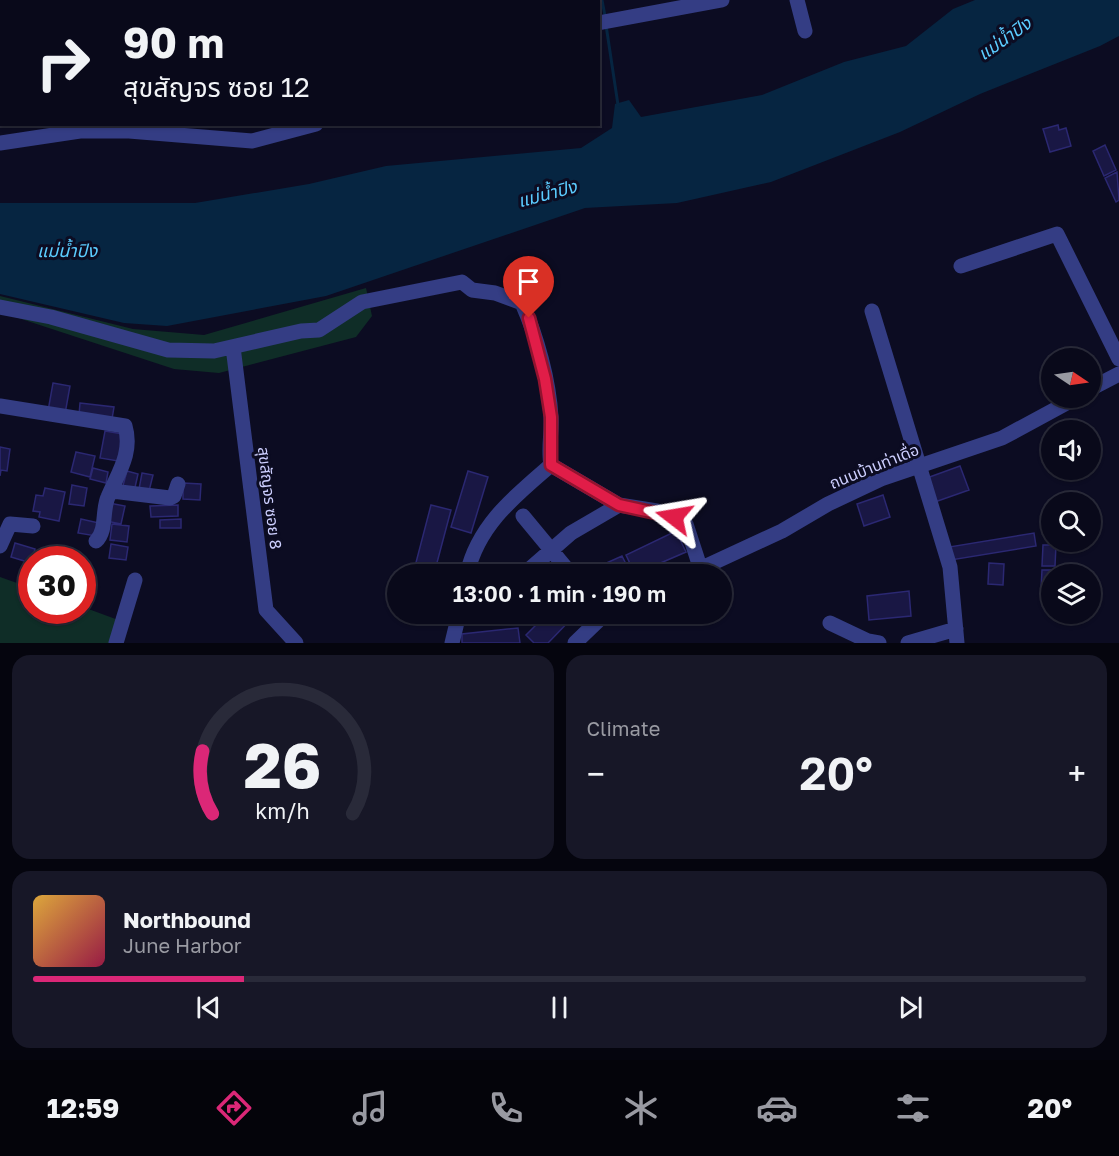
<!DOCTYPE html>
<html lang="en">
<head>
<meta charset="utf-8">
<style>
  body { margin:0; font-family:"Golos Text","Noto Sans Thai",sans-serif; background:#171727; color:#f1f3f6; height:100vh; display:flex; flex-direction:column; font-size:22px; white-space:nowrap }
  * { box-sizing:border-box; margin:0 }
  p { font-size:20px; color:#999aa2 }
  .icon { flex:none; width:33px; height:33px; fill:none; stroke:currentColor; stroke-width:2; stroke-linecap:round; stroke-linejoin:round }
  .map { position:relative; height:643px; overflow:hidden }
  .drawer { display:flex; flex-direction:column; gap:12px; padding:12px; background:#05050e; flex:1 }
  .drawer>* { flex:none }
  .banner { position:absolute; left:0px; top:0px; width:600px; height:126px; box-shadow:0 2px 4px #0004,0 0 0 2px #292a39; background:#09091a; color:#f1f3f6; overflow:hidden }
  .needle { width:39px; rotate:103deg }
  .fabs { position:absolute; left:1041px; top:348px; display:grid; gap:12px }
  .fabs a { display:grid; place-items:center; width:60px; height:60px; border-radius:50%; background:#09091a; box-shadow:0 2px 4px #0004,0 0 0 2px #292a39; font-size:30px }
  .speed { position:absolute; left:18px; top:546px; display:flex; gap:12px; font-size:30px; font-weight:700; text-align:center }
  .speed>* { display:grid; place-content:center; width:78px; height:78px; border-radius:50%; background:#09091a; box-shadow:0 2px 4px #0004,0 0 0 2px #292a39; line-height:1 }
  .speed .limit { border:9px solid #d22; background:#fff; color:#111 }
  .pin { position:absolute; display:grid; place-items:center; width:51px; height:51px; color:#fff; margin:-62px -26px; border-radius:50% 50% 50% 0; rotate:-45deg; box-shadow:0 0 6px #0007 }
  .pin .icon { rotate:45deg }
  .me { position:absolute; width:66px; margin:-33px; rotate:284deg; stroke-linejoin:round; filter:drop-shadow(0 0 4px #0008) }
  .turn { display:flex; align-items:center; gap:21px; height:126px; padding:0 24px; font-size:27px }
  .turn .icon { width:78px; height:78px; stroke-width:2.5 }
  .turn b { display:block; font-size:42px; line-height:51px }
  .big { font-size:45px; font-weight:600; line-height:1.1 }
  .drawer .widget { flex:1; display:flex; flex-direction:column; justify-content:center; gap:9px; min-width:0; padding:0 21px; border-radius:18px; background:#171727 }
  .drawer .dial { align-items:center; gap:0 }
  .dial svg { height:156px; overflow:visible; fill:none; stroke:#292a39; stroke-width:7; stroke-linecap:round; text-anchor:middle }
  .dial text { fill:#f1f3f6; stroke:none }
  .song { display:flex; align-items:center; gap:18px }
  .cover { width:72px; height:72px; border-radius:9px; background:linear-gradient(135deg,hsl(40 70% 55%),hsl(340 70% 35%)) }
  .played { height:6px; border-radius:3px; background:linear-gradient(90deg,#db2777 20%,#292a39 20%) }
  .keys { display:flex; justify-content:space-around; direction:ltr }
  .heat { display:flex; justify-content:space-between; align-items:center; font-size:33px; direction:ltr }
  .drawer .tiles { flex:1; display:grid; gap:12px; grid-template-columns:1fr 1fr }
  .widget:last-child { grid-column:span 2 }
  .trip { position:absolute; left:387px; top:564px; width:345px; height:60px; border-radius:30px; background:#09091a; box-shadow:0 2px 4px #0004,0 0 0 2px #292a39; font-weight:600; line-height:60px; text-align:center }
  .dock { display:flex; height:96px; justify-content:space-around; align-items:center; background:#04040a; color:#999aa2 }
  .dock .icon { width:42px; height:42px }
  .dock .on { color:#db2777 }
  .dock b { font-size:27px; color:#f1f3f6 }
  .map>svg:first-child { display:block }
  .green { fill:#0f2d27 }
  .water { fill:#062541 }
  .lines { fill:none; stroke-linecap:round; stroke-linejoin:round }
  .stream { stroke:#062541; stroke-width:3 }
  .building { fill:#191744; stroke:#2b2872; stroke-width:1.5 }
  .minor { stroke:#343d84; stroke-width:15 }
  .route-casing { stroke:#92132f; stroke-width:15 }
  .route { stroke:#e11d48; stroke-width:10 }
  .labels { text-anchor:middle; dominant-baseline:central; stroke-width:6; stroke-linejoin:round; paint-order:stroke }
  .street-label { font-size:16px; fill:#cdcfff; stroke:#0c0c22 }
  .water-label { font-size:18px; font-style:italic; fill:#5bccff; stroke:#0c0c22 }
</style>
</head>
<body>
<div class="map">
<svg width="1119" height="643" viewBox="0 0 1119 643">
  <rect width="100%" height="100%" fill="#0c0c22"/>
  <path class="green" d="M366,288L372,316L356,337L219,373L174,369L0,312V296L133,329L204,335Z
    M0,577L31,588L32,610H82L83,607L121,621L112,643H0Z"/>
  <path class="water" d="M975,0H1119V36L1100,46L980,94L900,132L771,182L677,203L585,208L326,296L167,326L124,323L0,294V203H195L309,184L386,166L581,148L612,128L615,104L629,100L641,117L762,95L844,62L906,46L953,9Z"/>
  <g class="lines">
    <path class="stream" d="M602,0L605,16
      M606,25L618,105"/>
  </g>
  <path class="building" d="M1058,125L1059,130L1066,128L1071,146L1050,152L1043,129Z
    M1105,145L1116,170L1104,176L1093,151Z
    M1117,172L1119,200L1116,202L1105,178Z
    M53,383L70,386L65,414L48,411Z
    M80,403L114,407L112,419L79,415Z
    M105,431L123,434L118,461L100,458Z
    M0,447L10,449L7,471L1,470L0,476Z
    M76,452L95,456L90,477L71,472Z
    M960,466L969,490L932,503L924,479Z
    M93,468L108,472L106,483L90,479Z
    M127,471L138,474L134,492L122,489Z
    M468,471L488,477L471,533L451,527Z
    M142,473L153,475L149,491L139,489Z
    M183,483L201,484L200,500L183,499Z
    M72,485L87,488L84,506L69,504Z
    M45,488L65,492L59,521L39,517L40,512L33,511L36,495L43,496Z
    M883,495L890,517L864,526L857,504Z
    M109,503L125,506L121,524L106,521Z
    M178,505V516L151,517L150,506Z
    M431,505L451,510L434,574H413Z
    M81,519L99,523L96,536L78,533Z
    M181,519V528H160V520Z
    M112,524L129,526L127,542L110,540Z
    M676,531L686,552L635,574L626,555Z
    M1034,533L1036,546L951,560L949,547Z
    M15,543L35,549L31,563L11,557Z
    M111,544L128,547L126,560L109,558Z
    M1043,545H1056L1055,566H1042Z
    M622,556L631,574H582Z
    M989,563L1004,564L1003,585L988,584Z
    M1042,570H1055V574H1052V590H1041Z
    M909,591L911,616L869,620L867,596Z
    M547,614H576L548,643H534L526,635Z
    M518,628L520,643H462V634Z"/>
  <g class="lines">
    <path class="minor" d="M30,0V2
      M439,0V2
      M594,0V2
      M797,0L805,31
      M94,2L95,0
      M0,13H2
      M598,23L722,0
      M0,143L80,131H129L252,141L316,124
      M961,266L1057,234L1119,359
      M0,307L51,317L168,350L214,351L301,331L319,330L362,302L462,282L472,290L495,293L522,303C537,337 549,380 551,417C552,433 548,449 551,465L619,505L657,511L686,524L701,570
      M872,311L950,567L957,643
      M233,347L266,610L296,643
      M1090,389L1119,374
      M0,406L125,426C133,453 118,473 108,497C102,510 107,531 96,541
      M112,491L170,498L174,496L178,484
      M523,516L571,574
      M0,546L10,524L33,526
      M467,574C478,525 515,496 551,465
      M524,574L571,533L619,505
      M689,574L782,531L828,504L881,479L1002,438L1076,398
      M830,623L868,641L879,643
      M116,643L135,580
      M452,643L459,614
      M575,643L605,614
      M908,643L956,629"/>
  </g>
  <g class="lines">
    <g class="route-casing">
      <path id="route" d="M529,318L545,379L551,417V465L619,505L674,517"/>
    </g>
    <use href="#route" class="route"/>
  </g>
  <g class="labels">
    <g class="street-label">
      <text transform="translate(874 466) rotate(-22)">ถนนบ้านท่าเดื่อ</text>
      <text transform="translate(270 498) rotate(83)">สุขสัญจร ซอย 8</text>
    </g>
    <g class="water-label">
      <text transform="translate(1004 38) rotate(-35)">แม่น้ำปิง</text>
      <text transform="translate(547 193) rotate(-15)">แม่น้ำปิง</text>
      <text x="67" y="250">แม่น้ำปิง</text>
    </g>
  </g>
</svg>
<div class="fabs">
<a><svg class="needle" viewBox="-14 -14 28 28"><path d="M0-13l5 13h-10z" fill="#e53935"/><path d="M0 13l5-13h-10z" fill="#999aa2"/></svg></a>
<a><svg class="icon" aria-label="sound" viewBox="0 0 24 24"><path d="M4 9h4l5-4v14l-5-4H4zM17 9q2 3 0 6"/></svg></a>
<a><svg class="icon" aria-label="search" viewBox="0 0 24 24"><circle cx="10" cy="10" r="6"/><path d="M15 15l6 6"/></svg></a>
<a><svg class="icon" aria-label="layers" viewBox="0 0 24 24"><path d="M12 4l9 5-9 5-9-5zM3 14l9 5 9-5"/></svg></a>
</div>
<div class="speed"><div class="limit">30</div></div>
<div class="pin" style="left:529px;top:318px;background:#d93025"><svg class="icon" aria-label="arrive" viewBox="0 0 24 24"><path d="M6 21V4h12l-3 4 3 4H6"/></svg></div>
<svg class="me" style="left:674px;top:517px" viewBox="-20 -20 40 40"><path d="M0-17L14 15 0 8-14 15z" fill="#e11d48" stroke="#fff" stroke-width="4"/></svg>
<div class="trip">13:00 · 1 min · 190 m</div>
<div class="banner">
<div class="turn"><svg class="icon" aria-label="right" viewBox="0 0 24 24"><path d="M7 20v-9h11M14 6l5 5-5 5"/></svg><div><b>90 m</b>สุขสัญจร ซอย 12</div></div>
</div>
</div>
<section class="drawer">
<div class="tiles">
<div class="widget dial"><svg viewBox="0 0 100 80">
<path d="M14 69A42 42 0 1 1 86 69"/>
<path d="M14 69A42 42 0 0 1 9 37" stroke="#db2777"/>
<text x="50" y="56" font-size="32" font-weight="700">26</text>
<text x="50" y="72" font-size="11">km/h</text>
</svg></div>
<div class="widget"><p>Climate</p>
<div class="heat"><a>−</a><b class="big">20°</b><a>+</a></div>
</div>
<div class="widget">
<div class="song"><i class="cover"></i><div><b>Northbound</b><p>June Harbor</p></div></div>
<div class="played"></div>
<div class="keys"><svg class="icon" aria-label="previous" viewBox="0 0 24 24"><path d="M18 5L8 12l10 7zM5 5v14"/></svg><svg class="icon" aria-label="pause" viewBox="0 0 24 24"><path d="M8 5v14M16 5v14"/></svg><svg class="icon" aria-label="next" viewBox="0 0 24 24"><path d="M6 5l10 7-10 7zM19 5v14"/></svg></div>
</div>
</div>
</section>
<nav class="dock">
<b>12:59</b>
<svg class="icon on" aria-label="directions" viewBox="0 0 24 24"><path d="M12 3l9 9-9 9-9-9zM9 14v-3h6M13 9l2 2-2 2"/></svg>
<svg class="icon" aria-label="music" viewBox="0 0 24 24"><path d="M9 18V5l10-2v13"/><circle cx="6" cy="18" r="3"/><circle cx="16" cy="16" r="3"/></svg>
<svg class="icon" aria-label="phone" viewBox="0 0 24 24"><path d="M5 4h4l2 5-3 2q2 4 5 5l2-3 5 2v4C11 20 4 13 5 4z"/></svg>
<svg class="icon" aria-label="climate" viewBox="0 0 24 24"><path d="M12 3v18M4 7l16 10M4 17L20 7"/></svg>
<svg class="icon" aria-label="car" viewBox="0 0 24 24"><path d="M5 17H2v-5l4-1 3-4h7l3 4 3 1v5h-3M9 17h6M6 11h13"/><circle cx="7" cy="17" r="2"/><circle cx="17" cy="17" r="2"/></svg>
<svg class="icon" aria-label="filters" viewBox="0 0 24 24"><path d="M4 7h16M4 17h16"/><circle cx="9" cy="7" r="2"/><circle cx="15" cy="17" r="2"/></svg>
<b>20°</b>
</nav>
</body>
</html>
